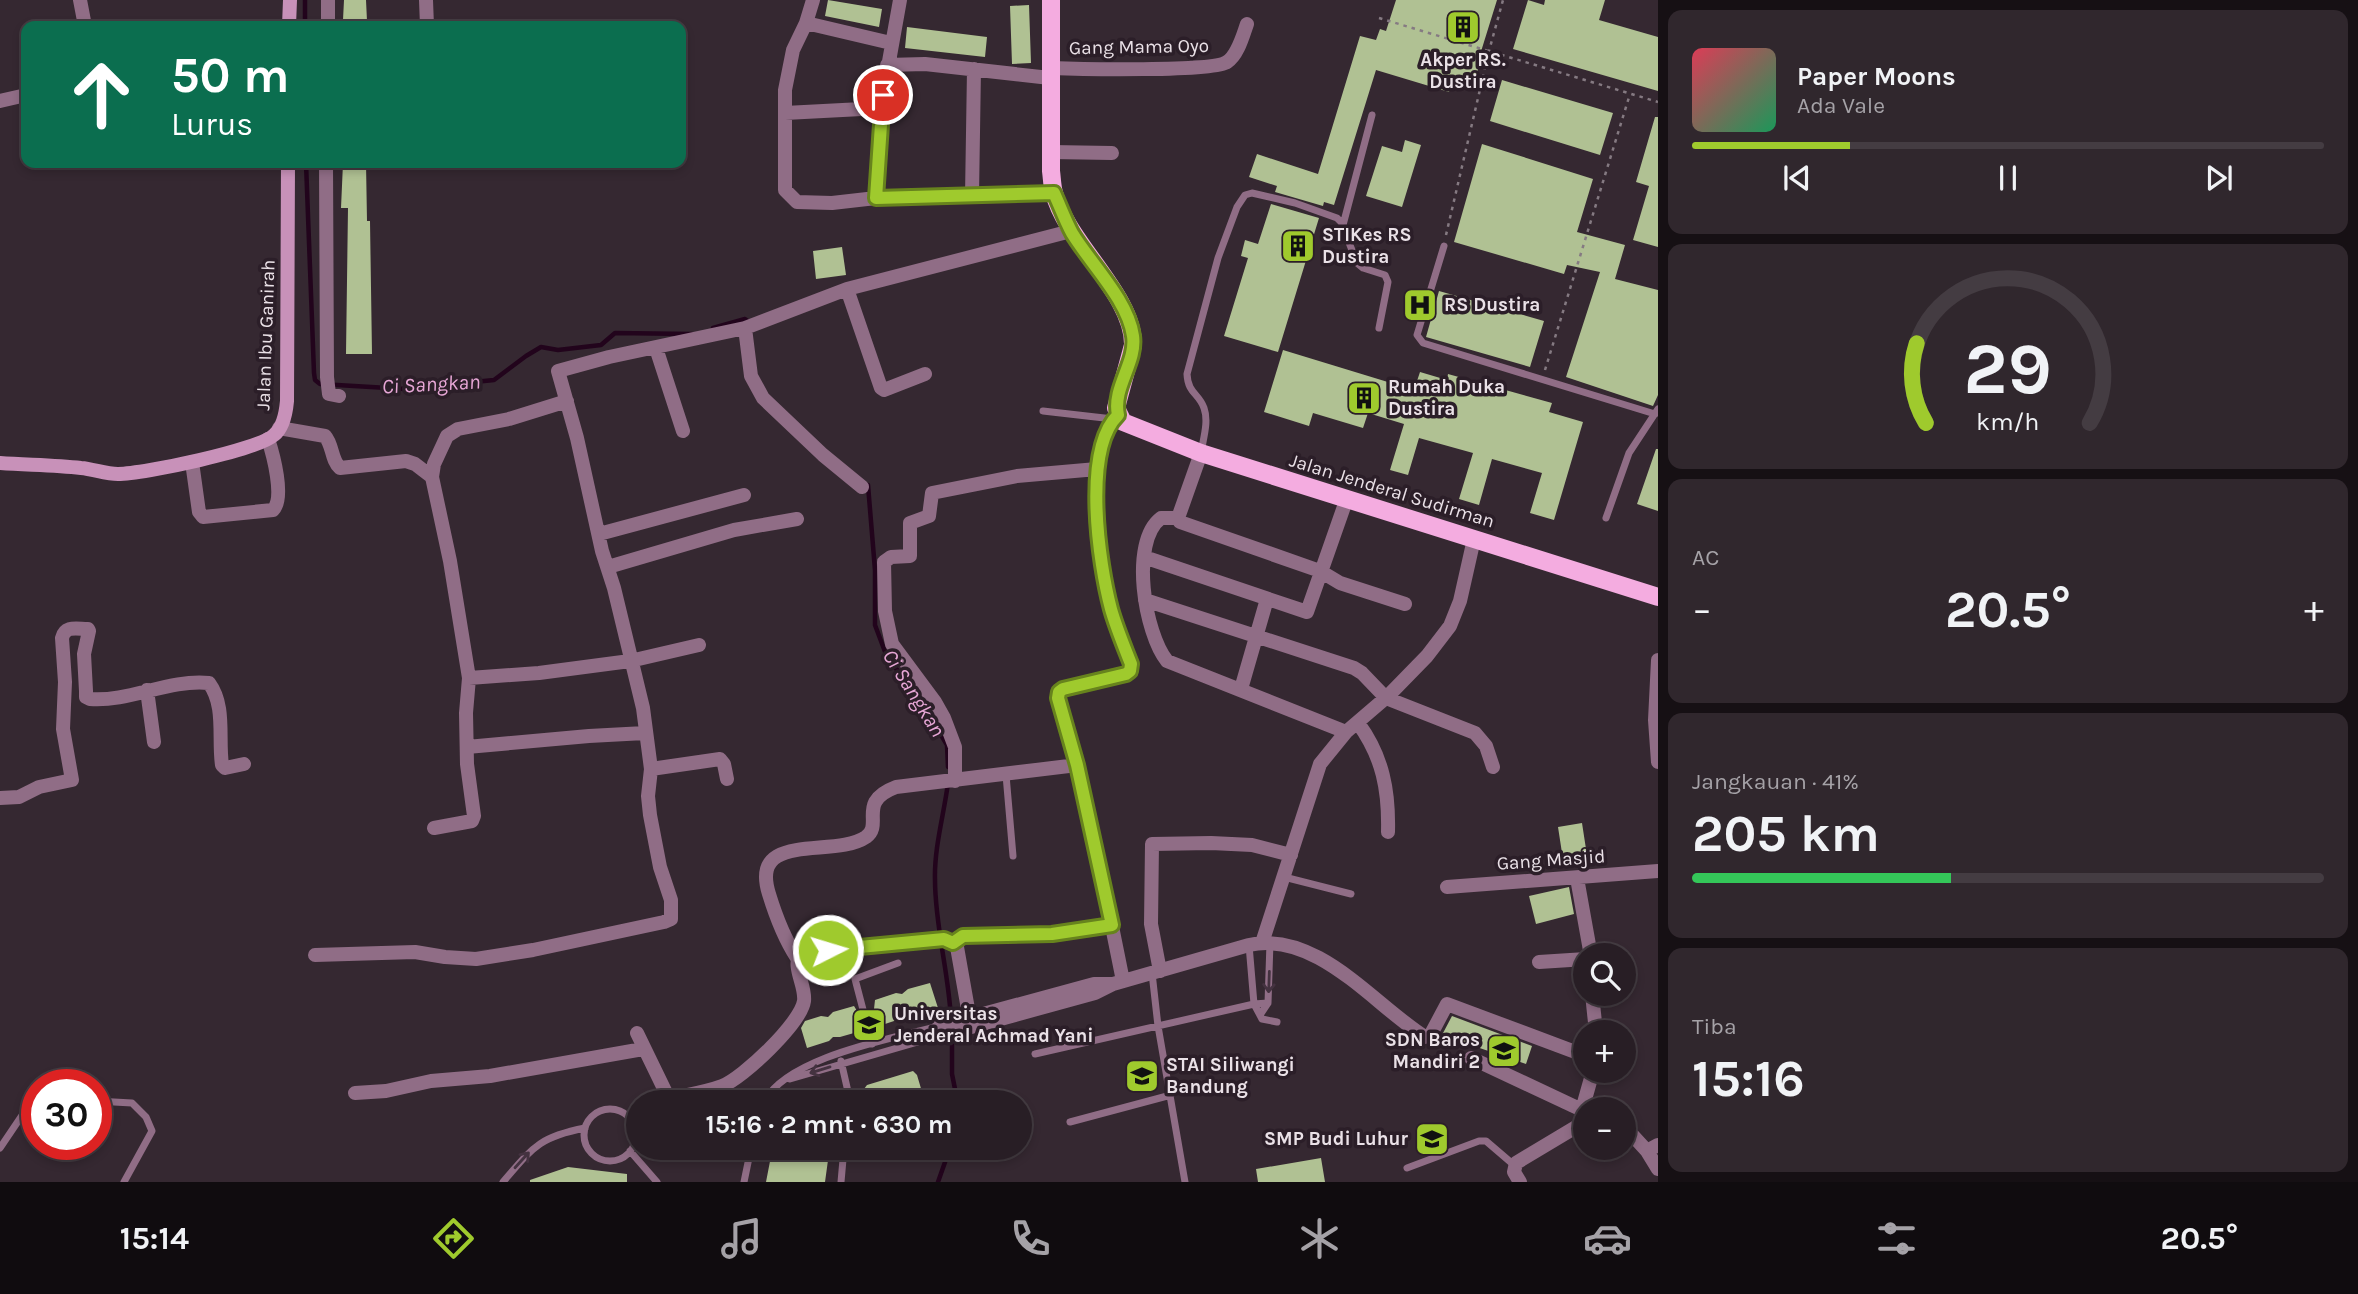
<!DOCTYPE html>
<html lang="id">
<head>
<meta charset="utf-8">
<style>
  body { margin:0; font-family:Karla,sans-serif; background:#30272d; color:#f1f3f6; height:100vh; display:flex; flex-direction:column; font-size:26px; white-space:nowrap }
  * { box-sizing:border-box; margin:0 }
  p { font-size:23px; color:#a5a2a7 }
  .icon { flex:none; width:38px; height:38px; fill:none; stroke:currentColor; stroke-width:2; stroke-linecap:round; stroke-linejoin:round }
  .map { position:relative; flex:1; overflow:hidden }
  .details { display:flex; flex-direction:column; gap:10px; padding:10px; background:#161014; width:700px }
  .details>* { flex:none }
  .top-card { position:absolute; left:21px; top:21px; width:665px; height:147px; border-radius:14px; box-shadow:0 4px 10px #0003,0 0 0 2px #443c42; background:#0b6e4f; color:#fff; overflow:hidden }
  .fabs { position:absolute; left:1573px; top:943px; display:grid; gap:14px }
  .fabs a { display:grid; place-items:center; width:63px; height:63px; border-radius:50%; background:#281e25; box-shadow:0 4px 10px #0003,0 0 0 2px #443c42; font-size:35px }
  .speed { position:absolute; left:21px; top:1069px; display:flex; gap:14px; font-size:35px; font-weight:700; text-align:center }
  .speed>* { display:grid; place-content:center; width:91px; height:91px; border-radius:50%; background:#281e25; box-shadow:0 4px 10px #0003,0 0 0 2px #443c42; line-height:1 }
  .speed .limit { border:10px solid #d22; background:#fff; color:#111 }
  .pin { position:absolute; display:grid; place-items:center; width:60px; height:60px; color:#fff; margin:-30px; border:4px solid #fff; border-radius:50%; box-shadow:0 2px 7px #0007 }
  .me { position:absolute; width:77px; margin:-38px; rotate:85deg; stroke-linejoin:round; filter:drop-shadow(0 0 5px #0008) }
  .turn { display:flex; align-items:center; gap:24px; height:147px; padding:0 35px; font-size:32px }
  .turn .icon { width:91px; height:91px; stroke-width:2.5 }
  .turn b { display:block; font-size:49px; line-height:60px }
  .big { font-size:52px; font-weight:700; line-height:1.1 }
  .details .card { flex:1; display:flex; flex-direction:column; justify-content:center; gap:10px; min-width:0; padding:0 24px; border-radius:14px; background:#30272d }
  .details .dial { align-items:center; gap:0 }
  .dial svg { height:182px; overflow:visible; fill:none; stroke:#443c42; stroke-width:7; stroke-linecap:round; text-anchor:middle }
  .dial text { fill:#f1f3f6; stroke:none }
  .song { display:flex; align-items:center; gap:21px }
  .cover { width:84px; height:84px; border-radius:10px; background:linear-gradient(135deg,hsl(350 70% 55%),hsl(150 70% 35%)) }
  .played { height:7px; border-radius:4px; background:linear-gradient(90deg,#9fca2d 25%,#443c42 25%) }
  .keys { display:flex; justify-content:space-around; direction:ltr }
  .heat { display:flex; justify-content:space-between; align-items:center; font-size:38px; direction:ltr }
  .charge { height:10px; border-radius:5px; background:linear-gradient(90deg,#34c759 41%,#443c42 0) }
  .trip { position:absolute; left:626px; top:1090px; width:406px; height:70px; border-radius:35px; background:#281e25; box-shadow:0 4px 10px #0003,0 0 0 2px #443c42; font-weight:700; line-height:70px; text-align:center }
  .tab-bar { display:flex; height:112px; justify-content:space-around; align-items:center; background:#100c0f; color:#a5a2a7 }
  .tab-bar .icon { width:49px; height:49px }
  .tab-bar .current { color:#9fca2d }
  .tab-bar b { font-size:32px; color:#f1f3f6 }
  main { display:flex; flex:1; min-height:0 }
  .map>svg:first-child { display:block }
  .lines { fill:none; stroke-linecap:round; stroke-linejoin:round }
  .stream { stroke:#22041c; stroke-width:4.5 }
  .building { fill:#b0c193 }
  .path { stroke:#857a82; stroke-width:2.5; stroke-dasharray:3.5 5; stroke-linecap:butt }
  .service { stroke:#906d86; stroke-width:7 }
  .pedestrian { stroke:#906d86; stroke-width:10 }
  .minor { stroke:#906d86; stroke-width:14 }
  .secondary { stroke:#c891b9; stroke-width:14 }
  .primary { stroke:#f4ace0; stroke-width:18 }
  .oneway { stroke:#443240 }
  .route-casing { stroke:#67831d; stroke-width:18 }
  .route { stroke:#9fca2d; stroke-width:12 }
  .labels { text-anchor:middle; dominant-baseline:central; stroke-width:7; stroke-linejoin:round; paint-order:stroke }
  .street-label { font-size:19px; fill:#eae1e7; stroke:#2b1e28 }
  .poi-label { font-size:19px; font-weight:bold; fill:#eae1e7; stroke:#2b1e28; text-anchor:start }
  .water-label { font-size:21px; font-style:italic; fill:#e6a6d5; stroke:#2b1e28 }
</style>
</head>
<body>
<main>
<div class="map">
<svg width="1658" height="1182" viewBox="0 0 1658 1182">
  <rect width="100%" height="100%" fill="#352831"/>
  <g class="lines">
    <path class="stream" d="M305,0V26
      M306,163L314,373L315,380L320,384L405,389L494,380L526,356L541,347L558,350L601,345L615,333L692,334
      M713,328L745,319L749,322
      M868,485L875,570V625L887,657L920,699L947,745L948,767
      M948,783C944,814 934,848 935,880C935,927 949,973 951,1020
      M952,1036V1074L956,1094L954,1102
      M938,1182L950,1148"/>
  </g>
  <path class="building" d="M344,0H366L367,21L343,20Z
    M828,0L882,9L879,27L825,16Z
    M1396,0H1497L1479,58L1481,59L1472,89L1452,82L1449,92L1376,70L1334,205L1324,202L1323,206L1275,192L1277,186L1249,177L1257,154L1318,174L1360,36L1376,40L1380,29L1386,31Z
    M1528,0L1544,5L1545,0H1605L1599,20L1658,37V91L1513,49Z
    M1029,5L1031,63L1012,64L1010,6Z
    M907,27L987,37L985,57L905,48Z
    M1502,80L1613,113L1600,155L1490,121Z
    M1655,117H1658V247L1633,240L1649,186L1636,182Z
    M1405,140L1421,145L1402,207L1366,196L1382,146L1402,152Z
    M1482,144L1593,179L1577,232L1625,245L1615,279L1658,290V395L1653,406L1566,377L1600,272L1567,265L1564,274L1454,242Z
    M343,163H366L367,221H370L372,354H346L348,208H341Z
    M1271,204L1319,218L1278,352L1224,336L1248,258L1241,256L1245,240L1258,244Z
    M842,247L846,275L816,279L813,251Z
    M1439,291L1544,321L1530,367L1426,337Z
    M1283,350L1414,390L1420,372L1447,380L1448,374L1552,403L1549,412L1583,422L1554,520L1530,513L1542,473L1492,459L1479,505L1459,499L1473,453L1419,438L1408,475L1390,470L1404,424L1368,413L1363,428L1313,413L1309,426L1264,412Z
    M1656,449H1658V511L1637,504Z
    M1582,823L1588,862L1564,866L1558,827Z
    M1569,887L1574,914L1536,924L1529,896Z
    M930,983L938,1008L916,1014H908L903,1018L882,1025L874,1009L875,1000L896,993L902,994L908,989Z
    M854,1006L857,1011L861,1031L840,1037H833L829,1041L807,1048L801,1028L805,1021L821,1016L828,1017L833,1012Z
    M1452,1016L1532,1046L1526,1064L1442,1035Z
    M913,1071L917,1075L925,1102H861V1093L867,1085Z
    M778,1150H825L829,1153L825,1182H766L771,1156L774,1152Z
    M1321,1158L1325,1182H1258L1256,1169Z
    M568,1167L627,1174V1182H530V1180Z"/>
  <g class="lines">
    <path class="path" d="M1379,18L1658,102
      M1446,235L1489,51L1503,0
      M1545,370L1630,94"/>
    <path class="service" d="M1343,225L1372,115
      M1444,246L1417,335L1423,343L1655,414
      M1043,411L1113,419
      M1201,453C1203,439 1209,422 1204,408C1199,393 1188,394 1187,374L1218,258L1237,207L1245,195L1252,193L1295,203L1337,218L1341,222L1357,263L1363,268L1385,275L1388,282L1379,328
      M1606,518L1629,453L1658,409
      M1006,775L1013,856
      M1284,877L1351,894
      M1249,945L1254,1004L1262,1019L1277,1022
      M1152,973L1158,1026L1185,1182
      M1260,1015L1268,1003L1270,942
      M872,1044L855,979L898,963
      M1035,1054L1254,1004L1268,1003
      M841,1061L849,1096V1102
      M790,1079L942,1035
      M96,1101L132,1103L146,1117L152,1131L124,1182
      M764,1102C787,1057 891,1039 939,1026
      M584 1135a26 26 0 1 1 52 0a26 26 0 1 1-52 0Z
      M1070,1122L1171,1095
      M0,1148L27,1108L37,1101
      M630,1151L657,1182
      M1407,1168L1479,1141H1486L1514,1165
      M503,1182C533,1147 539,1137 585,1128
      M744,1182L751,1148
      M841,1182L844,1148"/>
    <path class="pedestrian" d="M717,1102H723
      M630,1117L639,1115"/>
    <path class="minor" d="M80,0L85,26
      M328,0V26
      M426,0L427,26
      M813,0L806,23L891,43
      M900,0L883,95L876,198L1054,193
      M806,23L793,50L785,90V190L797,202L832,203L876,198
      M887,65L925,64L1050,78
      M1051,68C1076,69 1213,72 1227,62C1238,55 1243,35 1247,24
      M0,101L26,95
      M785,113L881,108
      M1051,152L1112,153
      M326,163L327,377L329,394L339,396
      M972,196L974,69
      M847,289L881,388L884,390L925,374
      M745,328L751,376L763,398L823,455L862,487
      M656,348L683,431
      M1118,415C1082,450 1098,564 1111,609C1116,627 1124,646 1131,665L1130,671L1126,674L1064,689L1059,692L1058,698C1085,791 1104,886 1123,981
      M279,428L325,436C333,445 331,460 340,468L406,461L415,464L432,477
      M192,462L199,512L203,517L273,510C285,498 273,454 268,439
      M1178,518L1201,453
      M599,534L744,495
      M1144,557L1307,612L1347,498
      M608,567L734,530L797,519
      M1145,600L1354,668L1362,673L1386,698L1475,733L1486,746L1493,767
      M1658,660L1655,720L1658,762
      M469,678L539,673L630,661L699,645
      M1241,689L1267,599
      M147,690L154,742
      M1358,723C1383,757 1389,791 1388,832
      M1346,732L1167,661C1145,634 1129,542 1161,518H1178L1180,522L1320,571L1340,583L1405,604
      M467,747L589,736L645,733
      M651,769L720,759L724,764L727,779
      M955,781V747L944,718L935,702L892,644L885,611L884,562L891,557L910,556V523L929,516L932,493L1017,476L1097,469
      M0,798L19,797L39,787L72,780L63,729L65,682L62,638C65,625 77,629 88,629L89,631L84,654L86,691V697L90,699C130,702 168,679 209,683C226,706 218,738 222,765L225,768L244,764
      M434,828L472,821L474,816L467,764L466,713L469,678L450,561L432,477L434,464L447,436L458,429L509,419L567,401
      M1577,878L1591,956
      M1447,887L1658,871
      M953,943L963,936L1052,934L1112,925
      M1262,943L1320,764L1346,732L1388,696L1427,656L1450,626L1460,601L1474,539
      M315,955L415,952L445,957L476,959L533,950L664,922L671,919V900L660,867L650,815L648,796L651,769L643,708L614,588L602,551L577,438L558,371L609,357L745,328L847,289L1071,231
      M797,958C784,938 776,917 769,894C749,830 834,859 866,837C884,824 856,802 896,787L1077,765
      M1539,962L1586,959
      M1160,971L1151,924L1152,844L1211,843L1252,845L1291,855
      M1113,984H1094L939,1026L942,1035L1095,993L1113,984L1249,945C1317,930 1374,1005 1425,1037L1430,1036L1447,1004L1586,1056
      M1592,994L1596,1032
      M637,1033L669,1099C686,1095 706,1092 722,1086C743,1078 801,1023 804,1001C806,986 792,967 800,954L944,939L957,947L971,1026
      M1471,1058L1582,1110
      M355,1093L386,1091L431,1081L490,1076L643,1049
      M1585,1117L1582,1110L1593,1071
      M1624,1126L1647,1151
      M1658,1145L1647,1151L1658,1169
      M1520,1182L1514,1172L1516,1163L1586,1121"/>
    <path class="secondary" d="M289,26L290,0
      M0,463C27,465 54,465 81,468C93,469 106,474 118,474C143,474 258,450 274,435C283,428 286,412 287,401L288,163"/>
    <path class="primary" d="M1051,0V171C1052,178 1052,186 1054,193C1067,243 1134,295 1133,345L1116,408L1123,422L1201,453L1658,597"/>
  </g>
  <defs><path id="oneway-shaft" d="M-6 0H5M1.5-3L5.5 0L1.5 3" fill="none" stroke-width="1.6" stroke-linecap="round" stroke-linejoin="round" transform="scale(1.75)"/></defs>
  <g class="oneway">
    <use href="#oneway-shaft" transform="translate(1269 982) rotate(92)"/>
    <use href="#oneway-shaft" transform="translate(820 1070) rotate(163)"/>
    <use href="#oneway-shaft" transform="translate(522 1160) rotate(-48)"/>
  </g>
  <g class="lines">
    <g class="route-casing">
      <path id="route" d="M828,950L944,939L953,943L963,936L1052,934L1112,925L1077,765L1058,698L1059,692L1063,689L1126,674L1130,671L1131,664C1124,646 1116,627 1111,609C1099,564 1082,450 1118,415C1112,388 1137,362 1133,336C1128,300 1090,263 1072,233C1065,220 1060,206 1054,193L876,198L883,95"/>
    </g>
    <use href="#route" class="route"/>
  </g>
  <defs>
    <g id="building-square" transform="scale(1.75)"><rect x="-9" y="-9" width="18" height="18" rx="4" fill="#9fca2d" stroke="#2b1e28"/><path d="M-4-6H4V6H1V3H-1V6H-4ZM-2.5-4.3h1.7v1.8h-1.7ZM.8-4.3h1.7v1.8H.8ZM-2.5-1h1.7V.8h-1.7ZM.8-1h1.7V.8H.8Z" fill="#111"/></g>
    <g id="hospital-square" transform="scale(1.75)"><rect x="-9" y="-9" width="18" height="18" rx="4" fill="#9fca2d" stroke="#2b1e28"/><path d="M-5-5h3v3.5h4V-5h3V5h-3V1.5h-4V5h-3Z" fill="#111"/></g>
    <g id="university-square" transform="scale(1.75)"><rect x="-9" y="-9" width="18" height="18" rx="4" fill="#9fca2d" stroke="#2b1e28"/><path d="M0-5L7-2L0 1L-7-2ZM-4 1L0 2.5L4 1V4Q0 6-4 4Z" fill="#111"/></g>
    <g id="school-square" transform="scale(1.75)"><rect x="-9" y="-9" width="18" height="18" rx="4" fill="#9fca2d" stroke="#2b1e28"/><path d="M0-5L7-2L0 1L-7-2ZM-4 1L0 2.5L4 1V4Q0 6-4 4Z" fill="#111"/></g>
  </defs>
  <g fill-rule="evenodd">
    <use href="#building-square" x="1463" y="27"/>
    <use href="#building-square" x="1298" y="246"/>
    <use href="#hospital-square" x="1420" y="305"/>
    <use href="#building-square" x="1364" y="398"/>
    <use href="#university-square" x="869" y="1025"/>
    <use href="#school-square" x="1504" y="1051"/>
    <use href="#university-square" x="1142" y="1076"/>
    <use href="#school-square" x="1432" y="1139"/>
  </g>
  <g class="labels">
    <g class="street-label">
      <text transform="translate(1139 47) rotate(-1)">Gang Mama Oyo</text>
      <text transform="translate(266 335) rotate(-88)">Jalan Ibu Ganirah</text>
      <text transform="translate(1392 491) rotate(17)">Jalan Jenderal Sudirman</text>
      <text transform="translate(1551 860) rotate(-4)">Gang Masjid</text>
    </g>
    <g class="poi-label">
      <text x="1463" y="60" text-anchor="middle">Akper RS.<tspan x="1463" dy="22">Dustira</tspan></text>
      <text x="1322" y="235">STIKes RS<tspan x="1322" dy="22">Dustira</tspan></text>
      <text x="1444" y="305">RS Dustira</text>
      <text x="1388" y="387">Rumah Duka<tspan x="1388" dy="22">Dustira</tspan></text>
      <text x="894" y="1014">Universitas<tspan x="894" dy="22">Jenderal Achmad Yani</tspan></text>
      <text x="1480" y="1040" text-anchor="end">SDN Baros<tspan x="1480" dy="22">Mandiri 2</tspan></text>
      <text x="1166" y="1065">STAI Siliwangi<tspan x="1166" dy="22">Bandung</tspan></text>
      <text x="1408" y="1139" text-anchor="end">SMP Budi Luhur</text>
    </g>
    <g class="water-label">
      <text transform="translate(431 384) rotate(-3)">Ci Sangkan</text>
      <text transform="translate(914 693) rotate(58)">Ci Sangkan</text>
    </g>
  </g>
</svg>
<div class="fabs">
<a><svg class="icon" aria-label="search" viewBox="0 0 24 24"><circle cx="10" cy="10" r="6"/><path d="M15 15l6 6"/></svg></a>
<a>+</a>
<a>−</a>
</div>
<div class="speed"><div class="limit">30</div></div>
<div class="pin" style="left:883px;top:95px;background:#d93025"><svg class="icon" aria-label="arrive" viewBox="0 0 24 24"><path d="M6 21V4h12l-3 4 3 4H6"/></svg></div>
<svg class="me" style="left:828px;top:950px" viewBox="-20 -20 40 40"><circle r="17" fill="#9fca2d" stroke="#fff" stroke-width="3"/><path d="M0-11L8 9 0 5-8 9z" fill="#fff"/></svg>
<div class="trip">15:16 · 2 mnt · 630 m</div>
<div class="top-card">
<div class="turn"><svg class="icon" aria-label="ahead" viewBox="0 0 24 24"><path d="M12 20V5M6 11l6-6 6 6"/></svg><div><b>50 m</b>Lurus</div></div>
</div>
</div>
<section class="details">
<div class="card">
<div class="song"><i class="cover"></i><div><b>Paper Moons</b><p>Ada Vale</p></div></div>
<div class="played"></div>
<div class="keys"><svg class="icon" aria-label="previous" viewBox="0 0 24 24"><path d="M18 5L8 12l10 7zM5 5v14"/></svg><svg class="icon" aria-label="pause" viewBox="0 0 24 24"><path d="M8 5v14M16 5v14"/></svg><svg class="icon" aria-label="next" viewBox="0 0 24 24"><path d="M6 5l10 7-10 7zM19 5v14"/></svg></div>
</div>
<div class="card dial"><svg viewBox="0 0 100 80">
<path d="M14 69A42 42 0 1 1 86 69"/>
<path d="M14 69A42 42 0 0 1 10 34" stroke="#9fca2d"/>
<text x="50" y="56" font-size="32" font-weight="700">29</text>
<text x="50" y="72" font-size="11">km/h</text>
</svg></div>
<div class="card"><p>AC</p>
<div class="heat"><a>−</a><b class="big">20.5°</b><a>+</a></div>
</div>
<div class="card"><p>Jangkauan · 41%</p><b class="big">205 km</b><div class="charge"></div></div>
<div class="card"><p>Tiba</p><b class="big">15:16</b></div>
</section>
</main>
<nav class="tab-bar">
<b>15:14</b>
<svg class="icon current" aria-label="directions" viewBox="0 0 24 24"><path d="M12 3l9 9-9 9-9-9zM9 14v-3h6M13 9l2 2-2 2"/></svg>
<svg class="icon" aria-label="music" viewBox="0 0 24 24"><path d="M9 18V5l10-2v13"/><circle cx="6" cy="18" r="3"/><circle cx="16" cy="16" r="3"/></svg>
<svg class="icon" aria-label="phone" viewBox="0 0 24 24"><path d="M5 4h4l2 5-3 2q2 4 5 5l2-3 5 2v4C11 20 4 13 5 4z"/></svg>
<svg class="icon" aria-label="climate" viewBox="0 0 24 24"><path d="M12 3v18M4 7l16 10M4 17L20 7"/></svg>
<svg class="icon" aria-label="car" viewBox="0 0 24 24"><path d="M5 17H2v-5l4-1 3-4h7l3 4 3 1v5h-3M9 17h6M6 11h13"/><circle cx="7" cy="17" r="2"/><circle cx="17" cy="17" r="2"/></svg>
<svg class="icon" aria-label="filters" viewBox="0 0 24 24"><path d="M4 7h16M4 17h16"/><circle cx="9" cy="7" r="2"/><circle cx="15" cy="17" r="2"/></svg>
<b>20.5°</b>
</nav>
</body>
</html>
